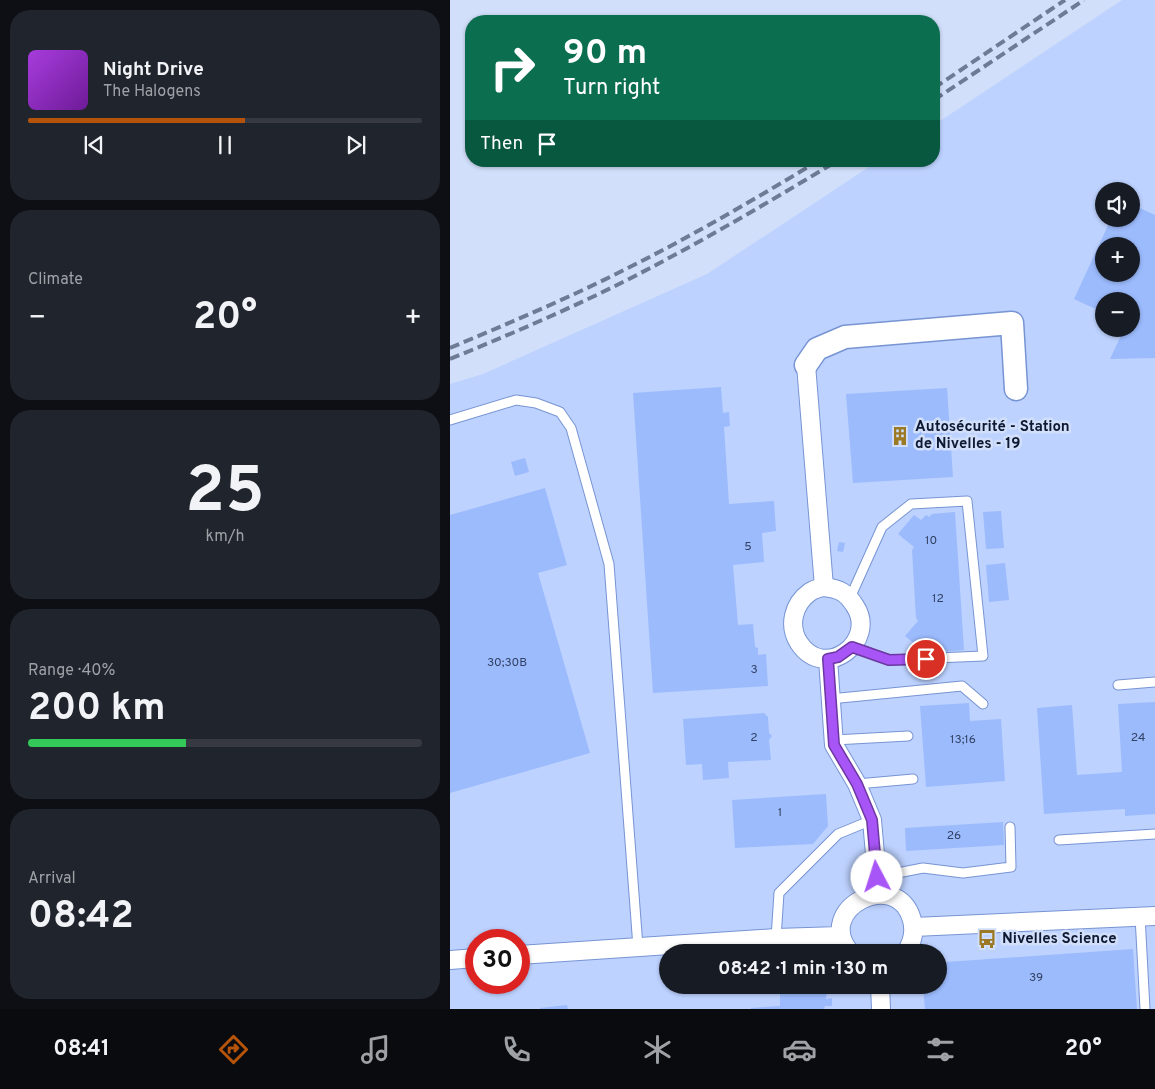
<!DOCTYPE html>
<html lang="en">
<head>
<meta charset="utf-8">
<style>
  body { margin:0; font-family:Overpass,sans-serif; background:#20242c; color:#f1f3f6; height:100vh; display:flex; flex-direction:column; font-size:19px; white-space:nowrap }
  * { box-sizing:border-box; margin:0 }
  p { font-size:16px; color:#9ea1a6 }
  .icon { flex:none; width:28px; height:28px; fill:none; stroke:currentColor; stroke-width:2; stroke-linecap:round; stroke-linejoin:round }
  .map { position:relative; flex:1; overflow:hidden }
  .sheet { display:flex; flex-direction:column; gap:10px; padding:10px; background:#0d0f14; width:450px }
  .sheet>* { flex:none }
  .top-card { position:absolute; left:15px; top:15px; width:475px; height:152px; border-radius:20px; box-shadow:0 1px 4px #0004; background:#0b6e4f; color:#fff; overflow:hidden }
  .controls { position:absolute; left:645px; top:182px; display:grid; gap:10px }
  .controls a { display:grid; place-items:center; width:45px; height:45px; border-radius:50%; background:#171b24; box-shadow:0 1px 4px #0004; font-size:25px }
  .speed { position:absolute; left:15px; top:929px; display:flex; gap:10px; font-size:25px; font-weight:700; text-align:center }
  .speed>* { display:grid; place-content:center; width:65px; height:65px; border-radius:50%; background:#171b24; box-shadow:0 1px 4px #0004; line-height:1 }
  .speed .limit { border:8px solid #d22; background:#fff; color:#111 }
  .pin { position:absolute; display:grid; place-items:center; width:42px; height:42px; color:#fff; margin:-21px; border:2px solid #fff; border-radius:50%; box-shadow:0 1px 5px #0007 }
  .me { position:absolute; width:55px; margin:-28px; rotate:355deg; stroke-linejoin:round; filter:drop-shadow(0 0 4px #0008) }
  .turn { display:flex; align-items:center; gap:18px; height:105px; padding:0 15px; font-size:22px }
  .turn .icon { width:65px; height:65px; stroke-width:2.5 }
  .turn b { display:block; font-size:35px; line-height:42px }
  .then { display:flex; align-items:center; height:48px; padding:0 15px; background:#0003; gap:10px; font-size:19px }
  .big { font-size:38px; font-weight:700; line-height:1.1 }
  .sheet .widget { flex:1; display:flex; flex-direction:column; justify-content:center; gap:8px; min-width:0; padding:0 18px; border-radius:20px; background:#20242c }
  .sheet .dial { align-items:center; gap:0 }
  .dial b { font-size:65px; line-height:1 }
  .song { display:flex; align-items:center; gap:15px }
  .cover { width:60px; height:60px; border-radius:8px; background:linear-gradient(135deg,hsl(280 70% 55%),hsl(280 70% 35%)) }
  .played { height:5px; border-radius:2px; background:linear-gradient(90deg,#b45309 55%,#363941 55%) }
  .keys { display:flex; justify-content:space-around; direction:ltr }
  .heat { display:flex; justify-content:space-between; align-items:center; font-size:28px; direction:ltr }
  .charge { height:8px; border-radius:4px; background:linear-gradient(90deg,#34c759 40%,#363941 0) }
  .trip { position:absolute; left:209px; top:944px; width:288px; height:50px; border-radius:25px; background:#171b24; box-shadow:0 1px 4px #0004; font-weight:700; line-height:50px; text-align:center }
  .dock { display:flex; height:80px; justify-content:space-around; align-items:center; background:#090b0e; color:#9ea1a6 }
  .dock .icon { width:35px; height:35px }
  .dock .active { color:#b45309 }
  .dock b { font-size:22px; color:#f1f3f6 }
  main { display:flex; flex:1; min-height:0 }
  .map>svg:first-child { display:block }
  .built { fill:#bdd2ff; fill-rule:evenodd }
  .building { fill:#9cbbfd; fill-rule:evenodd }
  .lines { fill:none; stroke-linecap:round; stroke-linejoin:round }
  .service-casing { stroke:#7794d3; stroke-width:11 }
  .minor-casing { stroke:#7794d3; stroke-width:20 }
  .tertiary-casing { stroke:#7794d3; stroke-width:25 }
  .service { stroke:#fff; stroke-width:9 }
  .minor { stroke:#fff; stroke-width:18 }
  .tertiary { stroke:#fff; stroke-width:22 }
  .rail { stroke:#6e7b94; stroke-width:4; stroke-dasharray:10 5; stroke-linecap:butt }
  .route-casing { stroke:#6d37a1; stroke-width:12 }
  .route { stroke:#a855f7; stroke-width:9 }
  .labels { text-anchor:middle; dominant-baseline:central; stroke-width:5; stroke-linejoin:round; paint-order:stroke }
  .number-label { font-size:12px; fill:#324264 }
  .poi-label { font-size:15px; font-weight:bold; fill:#0e1931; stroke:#d1dffa; text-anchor:start }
</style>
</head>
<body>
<main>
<section class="sheet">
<div class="widget">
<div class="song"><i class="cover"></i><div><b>Night Drive</b><p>The Halogens</p></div></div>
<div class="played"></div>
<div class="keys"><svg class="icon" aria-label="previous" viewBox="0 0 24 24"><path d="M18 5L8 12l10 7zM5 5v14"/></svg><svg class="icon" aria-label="pause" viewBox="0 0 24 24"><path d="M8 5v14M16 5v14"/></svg><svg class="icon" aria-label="next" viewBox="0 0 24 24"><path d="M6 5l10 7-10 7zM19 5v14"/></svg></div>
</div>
<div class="widget"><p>Climate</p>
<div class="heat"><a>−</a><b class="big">20°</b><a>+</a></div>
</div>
<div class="widget dial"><b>25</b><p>km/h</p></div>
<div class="widget"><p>Range · 40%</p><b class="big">200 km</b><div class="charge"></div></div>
<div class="widget"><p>Arrival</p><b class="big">08:42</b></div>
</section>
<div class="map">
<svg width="705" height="1009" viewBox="0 0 705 1009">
  <rect width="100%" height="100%" fill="#d1dffa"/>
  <path class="built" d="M672,0H705V1009H0V384L33,374L257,274L428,161H484V125ZM654,191H681V219H654ZM654,246H681V274H654ZM654,301H681V329H654ZM26,940H69V982H26ZM218,952H488V985H218Z"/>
  <path class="building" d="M681,204L705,215V358L660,359L674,329H681V301H654V313L624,299L661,219H681ZM654,246H681V274H654Z
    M271,387L273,413L279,412L280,426L274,427L279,504L324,501L326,531L312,533L314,562L283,565L288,625L303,624L305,647L308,648V655L316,654L318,686L203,693L183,393Z
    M497,388L503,477L403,483L396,394Z
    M75,458L79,472L65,476L61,462Z
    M95,488L117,565L88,573L140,753L0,793V515Z
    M551,511L554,548L536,549L533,512Z
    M505,512L514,650L491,652L482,643L474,652L455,636L468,621L466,618L462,550L464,547L448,534L464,515L471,520L476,515L479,517L482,514Z
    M389,542L395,543L393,552L387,551Z
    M555,563L559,600L539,602L536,565Z
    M705,702V814L675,816V809L594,814L587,708L622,705L627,775L672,772L668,704Z
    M519,703L520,721L551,719L555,781L476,787L470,706Z
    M314,713L318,717L319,733L322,736L319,740L321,760L278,762L279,778L253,780L252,764L236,765L233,719Z
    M376,794L378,826L363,844L285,848L282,800Z
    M553,822L554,845L456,851L455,828Z
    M683,949L687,1009H475L473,987L475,985H488V971L496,962Z
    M372,990L377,992L376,999L382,998V1006H375L374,1009H301V1008L330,1006V993Z
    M117,1005L118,1009H90V1008Z"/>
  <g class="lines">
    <g class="service-casing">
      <path id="service" d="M0,420L66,400L86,403L110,412L121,428L159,564L188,947
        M400,598L432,527L461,504L517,501L533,656L439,660L403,647
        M668,685L705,682
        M380,699L512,686L533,704
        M384,740L458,736
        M407,784L463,779
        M609,840L705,834
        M427,877L473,868L513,873L561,867L560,827
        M690,916L695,1009
        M326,938L329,893L388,834L422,820"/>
    </g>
    <g class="minor-casing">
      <path id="minor" d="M356,365L374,587
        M374,587C390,589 396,592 405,606C428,641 375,682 349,643C338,626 343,604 360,592C364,589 369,588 374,587Z
        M378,659L384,745L407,784L422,820L427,877V894
        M464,927L705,916
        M400,952C363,909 447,866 462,920C465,932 463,942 456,952
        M69,955L326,938L390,936
        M0,960L26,958
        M430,985L431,1009"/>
    </g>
    <g class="tertiary-casing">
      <path id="tertiary" d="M356,365L367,349L395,337L562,323L566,389"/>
    </g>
    <use href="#service" class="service"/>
    <use href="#minor" class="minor"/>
    <use href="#tertiary" class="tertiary"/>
    <path class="rail" d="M484,88L615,0
      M484,100L634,0
      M0,348C59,323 119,298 176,269C242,236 305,199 368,161
      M0,359C61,334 122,308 181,278C251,242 319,202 387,161"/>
  </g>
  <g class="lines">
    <g class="route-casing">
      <path id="route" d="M427,877L422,820L407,784L384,745L378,659L388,657L402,647L439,660L476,659"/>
    </g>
    <use href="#route" class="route"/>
  </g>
  <defs>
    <g id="building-bare" transform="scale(1.5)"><path d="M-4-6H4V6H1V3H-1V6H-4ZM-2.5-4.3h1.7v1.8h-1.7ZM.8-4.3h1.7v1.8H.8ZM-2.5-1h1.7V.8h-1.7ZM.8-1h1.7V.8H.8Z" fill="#9c7924" stroke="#d1dffa" stroke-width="2.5" paint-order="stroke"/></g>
    <g id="bus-bare" transform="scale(1.5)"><path d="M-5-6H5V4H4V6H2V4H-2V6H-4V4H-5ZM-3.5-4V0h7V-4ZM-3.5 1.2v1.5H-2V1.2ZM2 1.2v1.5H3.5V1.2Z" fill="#9c7924" stroke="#d1dffa" stroke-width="2.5" paint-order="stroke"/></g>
  </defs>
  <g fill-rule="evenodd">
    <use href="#building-bare" x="450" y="436"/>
    <use href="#bus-bare" x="537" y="939"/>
  </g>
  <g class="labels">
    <g class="number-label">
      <text x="481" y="541">10</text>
      <text x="298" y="547">5</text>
      <text x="488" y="599">12</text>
      <text x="57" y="663">30;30B</text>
      <text x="304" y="670">3</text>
      <text x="304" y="738">2</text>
      <text x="688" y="738">24</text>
      <text x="513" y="740">13;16</text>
      <text x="330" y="813">1</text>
      <text x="504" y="836">26</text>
      <text x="586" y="978">39</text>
    </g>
    <g class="poi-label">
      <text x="465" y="427">Autosécurité - Station<tspan x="465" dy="17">de Nivelles - 19</tspan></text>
      <text x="552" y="939">Nivelles Science</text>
    </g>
  </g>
</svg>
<div class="controls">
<a><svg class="icon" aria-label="sound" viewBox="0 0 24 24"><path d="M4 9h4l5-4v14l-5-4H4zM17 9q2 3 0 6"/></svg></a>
<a>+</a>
<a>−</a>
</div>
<div class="speed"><div class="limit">30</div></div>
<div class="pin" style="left:476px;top:659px;background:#d93025"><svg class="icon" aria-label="arrive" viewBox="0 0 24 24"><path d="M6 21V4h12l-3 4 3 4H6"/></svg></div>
<svg class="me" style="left:427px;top:877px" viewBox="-20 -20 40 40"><circle r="19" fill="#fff"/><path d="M0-13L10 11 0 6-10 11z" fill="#a855f7"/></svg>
<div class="trip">08:42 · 1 min · 130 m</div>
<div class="top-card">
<div class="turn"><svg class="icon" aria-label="right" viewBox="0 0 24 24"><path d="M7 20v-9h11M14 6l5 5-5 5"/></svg><div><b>90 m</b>Turn right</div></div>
<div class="then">Then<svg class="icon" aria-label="arrive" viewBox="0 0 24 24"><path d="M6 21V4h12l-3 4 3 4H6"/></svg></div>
</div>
</div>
</main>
<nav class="dock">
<b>08:41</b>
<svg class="icon active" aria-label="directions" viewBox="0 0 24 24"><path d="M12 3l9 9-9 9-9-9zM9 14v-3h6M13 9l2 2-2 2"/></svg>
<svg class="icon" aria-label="music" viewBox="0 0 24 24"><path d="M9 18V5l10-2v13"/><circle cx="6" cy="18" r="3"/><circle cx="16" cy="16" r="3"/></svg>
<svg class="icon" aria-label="phone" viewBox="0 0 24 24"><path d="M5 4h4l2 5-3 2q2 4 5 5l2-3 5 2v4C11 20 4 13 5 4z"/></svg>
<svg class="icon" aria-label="climate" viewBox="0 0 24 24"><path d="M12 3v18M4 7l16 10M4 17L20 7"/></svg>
<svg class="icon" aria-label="car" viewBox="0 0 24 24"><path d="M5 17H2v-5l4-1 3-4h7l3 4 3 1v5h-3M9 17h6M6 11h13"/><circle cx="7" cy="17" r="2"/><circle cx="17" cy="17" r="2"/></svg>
<svg class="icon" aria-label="filters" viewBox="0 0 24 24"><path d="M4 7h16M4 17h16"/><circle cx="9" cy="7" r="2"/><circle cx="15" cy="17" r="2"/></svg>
<b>20°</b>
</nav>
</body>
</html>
